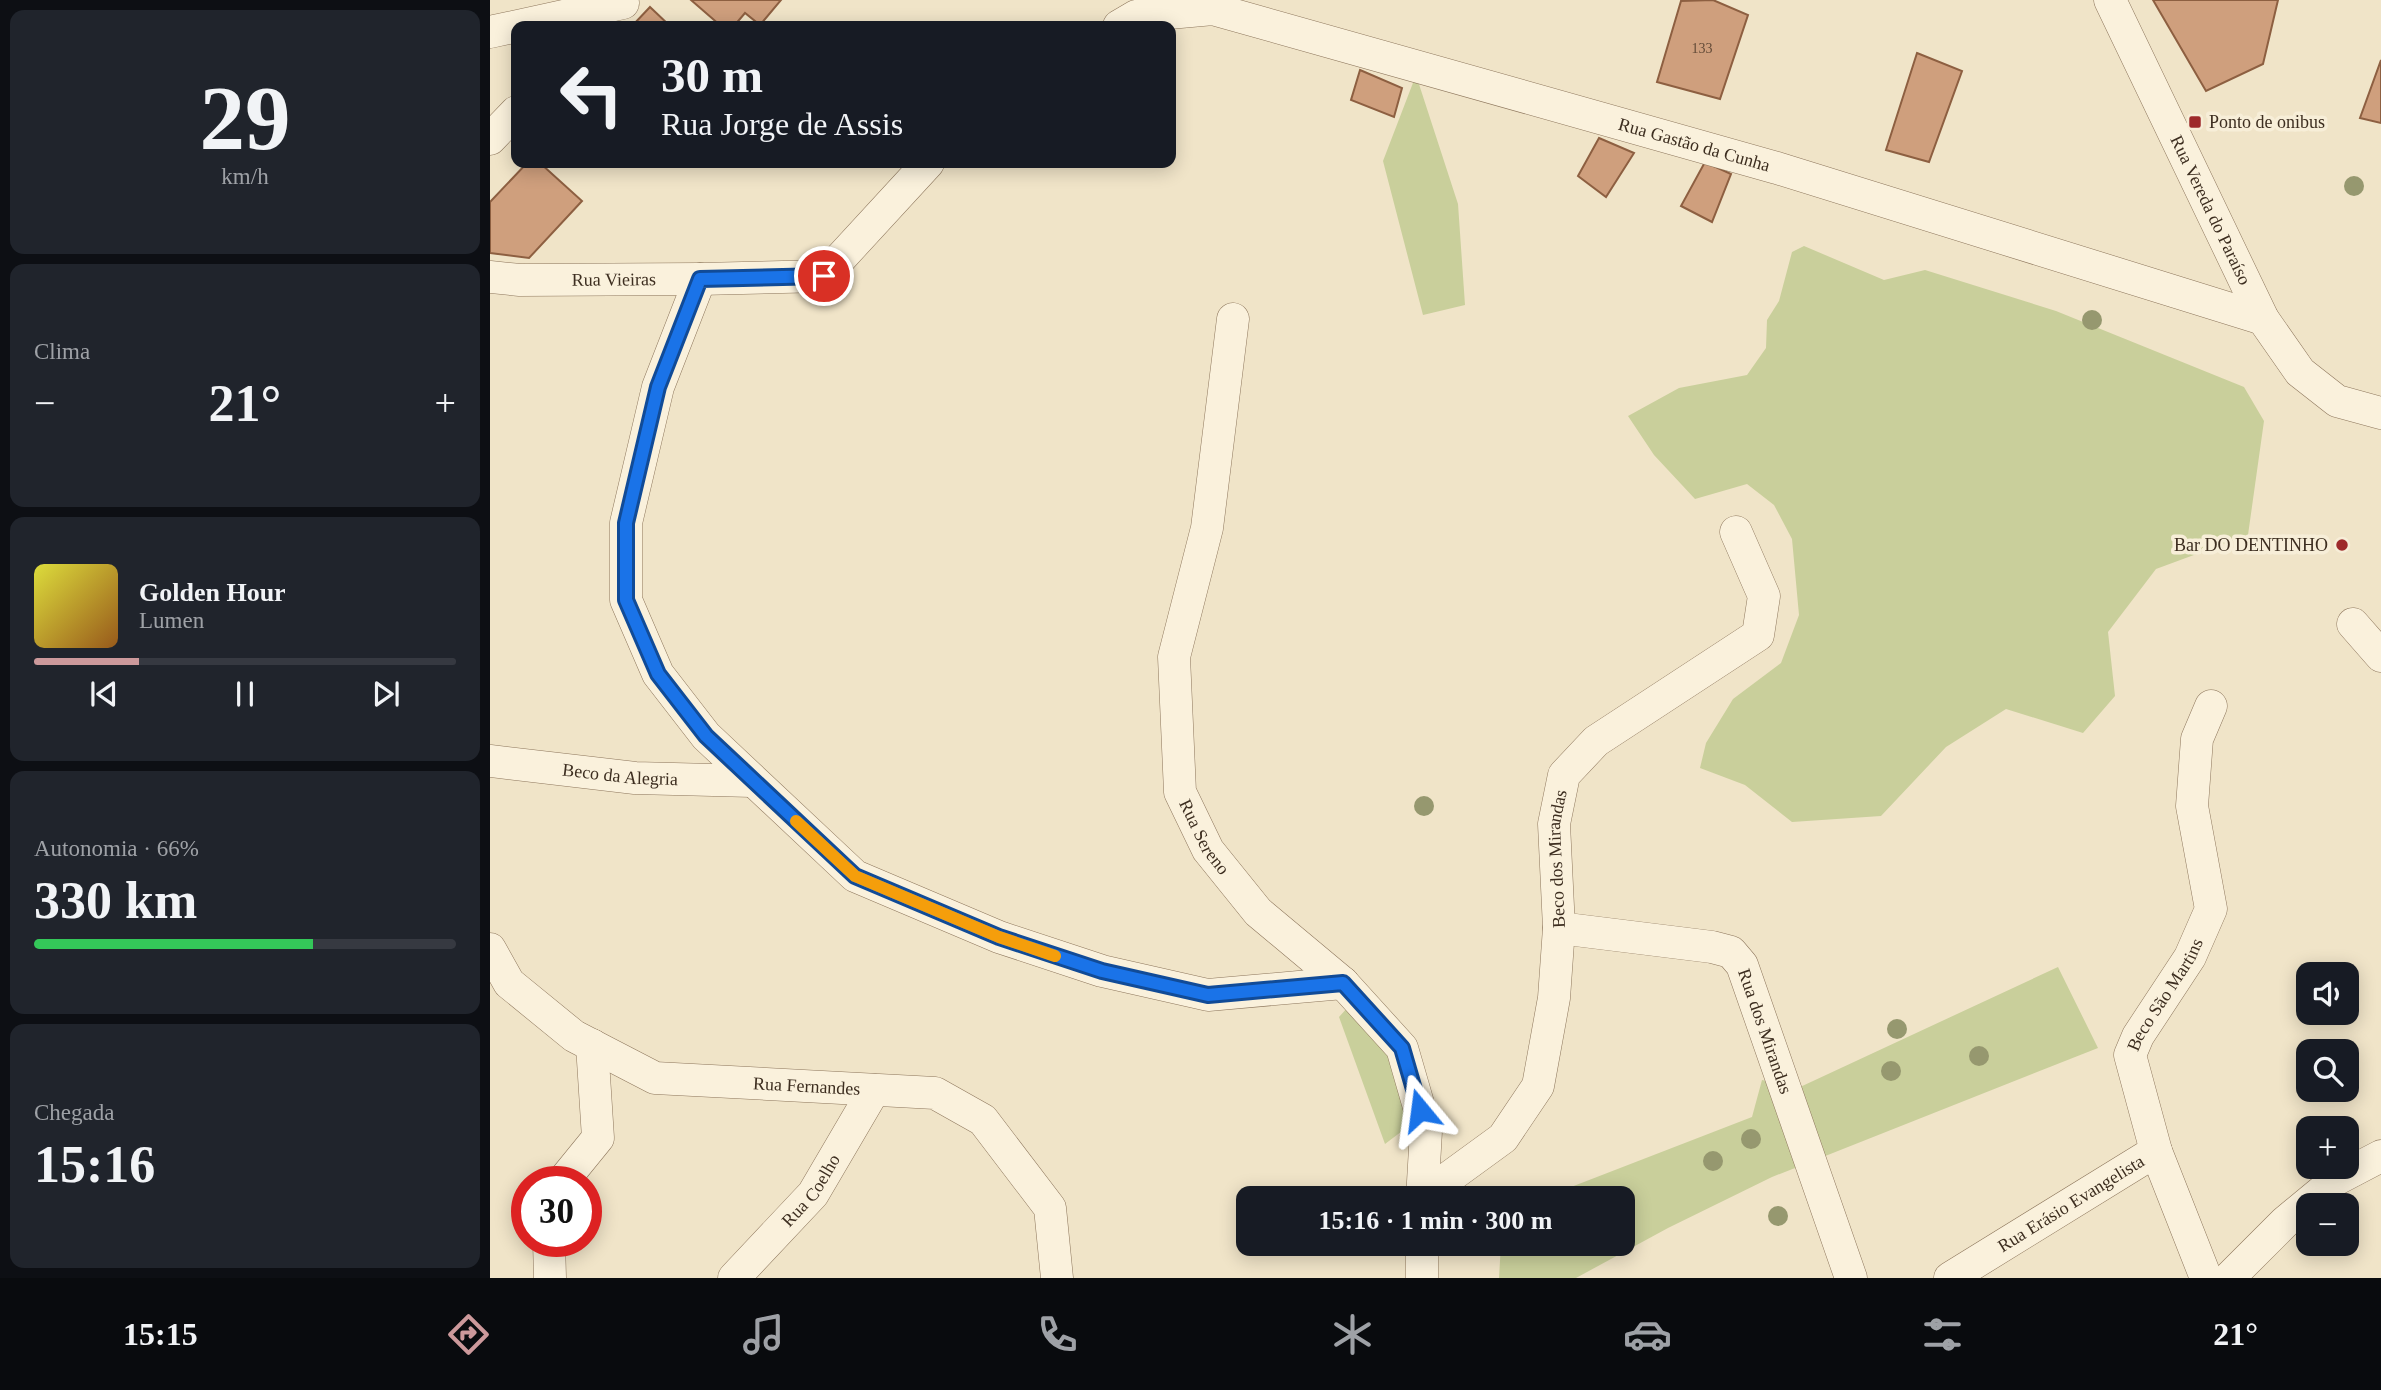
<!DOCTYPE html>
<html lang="pt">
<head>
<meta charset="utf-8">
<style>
  body { margin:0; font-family:"Times New Roman",serif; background:#20242c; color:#f1f3f6; height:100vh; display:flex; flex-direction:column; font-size:26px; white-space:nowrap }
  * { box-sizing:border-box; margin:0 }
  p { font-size:23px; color:#9ea1a6 }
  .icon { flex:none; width:38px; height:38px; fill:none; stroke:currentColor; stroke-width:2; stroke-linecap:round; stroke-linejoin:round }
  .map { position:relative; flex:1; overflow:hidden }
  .side { display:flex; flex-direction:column; gap:10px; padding:10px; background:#0d0f14; width:490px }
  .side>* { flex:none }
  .guide { position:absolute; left:21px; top:21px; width:665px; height:147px; border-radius:14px; box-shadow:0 4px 18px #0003; background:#171b24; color:#f1f3f6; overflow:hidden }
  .buttons { position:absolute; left:1806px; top:962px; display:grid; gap:14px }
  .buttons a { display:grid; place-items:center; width:63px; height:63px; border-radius:14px; background:#171b24; box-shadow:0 4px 18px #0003; font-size:35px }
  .speed { position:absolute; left:21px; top:1166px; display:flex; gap:14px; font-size:35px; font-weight:700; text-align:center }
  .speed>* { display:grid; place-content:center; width:91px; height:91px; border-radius:50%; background:#171b24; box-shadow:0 4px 18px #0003; line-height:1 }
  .speed .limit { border:10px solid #d22; background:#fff; color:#111 }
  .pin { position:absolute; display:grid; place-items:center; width:60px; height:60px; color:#fff; margin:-30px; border:4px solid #fff; border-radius:50%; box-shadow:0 2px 7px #0007 }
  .me { position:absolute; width:77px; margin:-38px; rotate:344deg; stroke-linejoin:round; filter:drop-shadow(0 0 5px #0008) }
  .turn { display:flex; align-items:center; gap:24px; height:147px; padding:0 35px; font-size:32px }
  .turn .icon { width:91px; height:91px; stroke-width:2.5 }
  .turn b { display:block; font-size:49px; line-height:60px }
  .big { font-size:52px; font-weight:800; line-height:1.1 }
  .side .tile { flex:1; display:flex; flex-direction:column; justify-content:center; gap:10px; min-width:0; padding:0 24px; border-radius:14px; background:#20242c }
  .side .dial { align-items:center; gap:0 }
  .dial b { font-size:91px; line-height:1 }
  .song { display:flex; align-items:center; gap:21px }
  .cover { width:84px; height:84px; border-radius:10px; background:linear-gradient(135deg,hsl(60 70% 55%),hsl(30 70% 35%)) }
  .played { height:7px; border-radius:4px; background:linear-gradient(90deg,#cc999b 25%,#363941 25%) }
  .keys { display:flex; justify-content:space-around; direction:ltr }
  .heat { display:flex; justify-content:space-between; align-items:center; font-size:38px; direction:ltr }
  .charge { height:10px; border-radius:5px; background:linear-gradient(90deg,#34c759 66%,#363941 0) }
  .trip { position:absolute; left:746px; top:1186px; width:399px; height:70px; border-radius:14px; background:#171b24; box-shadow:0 4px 18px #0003; font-weight:800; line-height:70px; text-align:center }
  .menu { display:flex; height:112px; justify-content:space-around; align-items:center; background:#090b0e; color:#9ea1a6 }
  .menu .icon { width:49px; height:49px }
  .menu .on { color:#cc999b }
  .menu b { font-size:32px; color:#f1f3f6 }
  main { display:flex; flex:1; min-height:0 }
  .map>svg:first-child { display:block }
  .green { fill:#c9cf9b }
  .building { fill:#cf9f7d; stroke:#8d5f41; stroke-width:2 }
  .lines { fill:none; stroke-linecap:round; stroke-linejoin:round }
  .minor-casing { stroke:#8d765c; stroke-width:33 }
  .minor { stroke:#faf1dc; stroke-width:32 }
  .tree { fill:#96986f }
  .route-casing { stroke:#114b97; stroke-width:18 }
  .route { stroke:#1a73e8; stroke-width:12 }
  .slow { stroke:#f59e0b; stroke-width:12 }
  .poi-dot { fill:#9e2a2b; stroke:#f7eed8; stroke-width:2.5 }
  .labels { text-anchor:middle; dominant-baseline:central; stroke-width:7; stroke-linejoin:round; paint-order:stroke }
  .number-label { font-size:14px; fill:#624a37 }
  .poi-label { font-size:18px; fill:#3d2e20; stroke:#f7eed8; text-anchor:start }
  .street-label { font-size:18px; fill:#3d2e20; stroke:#f7eed8 }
</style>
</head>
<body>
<main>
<section class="side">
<div class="tile dial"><b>29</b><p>km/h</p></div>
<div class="tile"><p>Clima</p>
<div class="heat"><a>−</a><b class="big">21°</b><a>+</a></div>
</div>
<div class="tile">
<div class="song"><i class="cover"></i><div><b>Golden Hour</b><p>Lumen</p></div></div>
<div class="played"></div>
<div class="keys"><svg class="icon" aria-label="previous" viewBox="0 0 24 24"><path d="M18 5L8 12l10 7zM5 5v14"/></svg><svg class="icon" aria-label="pause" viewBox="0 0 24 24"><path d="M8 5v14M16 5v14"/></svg><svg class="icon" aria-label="next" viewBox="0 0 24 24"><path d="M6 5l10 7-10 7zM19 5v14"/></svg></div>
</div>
<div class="tile"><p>Autonomia · 66%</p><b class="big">330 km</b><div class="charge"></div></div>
<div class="tile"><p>Chegada</p><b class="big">15:16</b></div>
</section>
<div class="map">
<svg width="1891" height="1278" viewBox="0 0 1891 1278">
  <rect width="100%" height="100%" fill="#f0e4c8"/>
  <path class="green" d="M926,75L968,204L975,305L933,315L893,161Z
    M1314,246L1394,280L1435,270L1566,311L1754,387L1774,421L1758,535L1666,569L1618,632L1625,696L1593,733L1516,709L1456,747L1391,816L1302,822L1255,785L1210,768L1216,743L1243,699L1291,663L1309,615L1302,539L1284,505L1257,484L1205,499L1164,455L1138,416L1189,388L1257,375L1276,348L1277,320L1289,301L1302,252Z
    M1568,967L1608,1048L1282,1177L1178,1228L1086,1278H1009L1011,1244H1132V1199H1050L1262,1117L1272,1080L1308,1088Z
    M858,1007L891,1033L928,1119L895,1144L849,1017Z"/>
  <path class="building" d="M201,0H291L270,25L255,13L244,26H231Z
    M1223,0L1258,15L1230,99L1167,82L1191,1Z
    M1663,0H1788L1773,64L1716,91Z
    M160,7L180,26H142Z
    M1427,53L1472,71L1439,162L1396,150Z
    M1891,60V123L1870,118Z
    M870,70L912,88L904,117L861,100Z
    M1109,138L1144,153L1116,197L1088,176Z
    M1215,162L1241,174L1222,222L1191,206Z
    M37,163H50L92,201L39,258L0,253V202Z"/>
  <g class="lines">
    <g class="minor-casing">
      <g id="minor">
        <path id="s1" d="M1620,0L1773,319L1810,372L1847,401L1891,413"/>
        <path id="s2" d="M629,26L646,16L723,9L1287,168L1773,319"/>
        <path d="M0,32L133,3"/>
        <path d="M0,139L26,112"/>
        <path id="s3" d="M0,277L30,280L210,279L334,276L438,163"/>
        <path d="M210,279L168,387L136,523V600L168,674L216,736L365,876L509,937L612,971L718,995L853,983"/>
        <path id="s4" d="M743,319L717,528L684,657L690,792L718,850L768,912L853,983L912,1048L936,1131L932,1199"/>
        <path d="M1863,624L1891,656"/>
        <path id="s5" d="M0,761L145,778L262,781"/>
        <path id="s6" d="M1069,928L1222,947L1241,952L1252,965L1361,1278"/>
        <path id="s7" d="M0,949L19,983L84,1036L165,1078L445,1093L493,1120L560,1208L567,1278"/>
        <path d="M73,1181L108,1138L102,1045"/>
        <path id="s8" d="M932,1197L1013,1138L1048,1086L1064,998L1069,928L1064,824L1074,775L1106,741L1268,635L1274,596L1246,532"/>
        <path d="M59,1241L60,1278"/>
        <path d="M932,1244V1278"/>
        <path id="s9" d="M244,1278L323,1194L384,1090"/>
        <path id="s10" d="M1460,1278L1666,1151"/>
        <path id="s11" d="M1716,1278L1666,1151L1640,1055L1648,1036L1700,957L1721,909L1702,806L1707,739L1721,706"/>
        <path d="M1739,1278L1795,1222L1847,1179L1891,1156"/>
      </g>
    </g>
    <use href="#minor" class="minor"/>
  </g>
  <g class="tree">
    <circle cx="1864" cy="186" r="10"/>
    <circle cx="1602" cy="320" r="10"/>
    <circle cx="934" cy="806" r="10"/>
    <circle cx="1407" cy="1029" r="10"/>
    <circle cx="1489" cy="1056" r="10"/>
    <circle cx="1401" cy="1071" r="10"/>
    <circle cx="1261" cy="1139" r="10"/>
    <circle cx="1223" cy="1161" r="10"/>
    <circle cx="1288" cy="1216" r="10"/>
  </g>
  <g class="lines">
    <g class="route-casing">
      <path id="route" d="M334,276L210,279L168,387L136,523V600L168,674L216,736L365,876L509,937L612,971L718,995L853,983L912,1048L930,1110"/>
    </g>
    <use href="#route" class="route"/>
    <path class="slow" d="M306,821L365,876L509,937L565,956"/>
  </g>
  <g class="poi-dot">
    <rect x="1698" y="115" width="14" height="14" rx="3.5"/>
    <circle cx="1852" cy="545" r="7"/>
  </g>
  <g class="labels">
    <g class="number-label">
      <text x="1212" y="48">133</text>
    </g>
    <g class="poi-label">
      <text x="1719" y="122">Ponto de onibus</text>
      <text x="1838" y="545" text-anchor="end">Bar DO DENTINHO</text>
    </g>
    <g class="street-label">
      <text stroke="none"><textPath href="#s2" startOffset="597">Rua Gastão da Cunha</textPath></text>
      <text stroke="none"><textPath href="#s1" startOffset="233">Rua Vereda do Paraíso</textPath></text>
      <text stroke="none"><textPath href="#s3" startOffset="124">Rua Vieiras</textPath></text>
      <text stroke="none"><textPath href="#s5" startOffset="131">Beco da Alegria</textPath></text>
      <text stroke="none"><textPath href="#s4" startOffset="530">Rua Sereno</textPath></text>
      <text stroke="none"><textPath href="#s8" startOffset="392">Beco dos Mirandas</textPath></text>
      <text stroke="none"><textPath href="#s11" startOffset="306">Beco São Martins</textPath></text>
      <text stroke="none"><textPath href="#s6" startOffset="261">Rua dos Mirandas</textPath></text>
      <text stroke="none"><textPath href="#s7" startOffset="366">Rua Fernandes</textPath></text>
      <text stroke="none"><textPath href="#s9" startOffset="117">Rua Coelho</textPath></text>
      <text stroke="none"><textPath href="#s10" startOffset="142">Rua Erásio Evangelista</textPath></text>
    </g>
  </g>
</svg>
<div class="buttons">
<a><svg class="icon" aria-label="sound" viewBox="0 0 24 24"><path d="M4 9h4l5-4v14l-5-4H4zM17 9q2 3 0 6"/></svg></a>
<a><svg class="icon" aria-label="search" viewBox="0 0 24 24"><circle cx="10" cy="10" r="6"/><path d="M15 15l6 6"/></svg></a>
<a>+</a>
<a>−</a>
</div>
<div class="speed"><div class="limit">30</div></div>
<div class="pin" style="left:334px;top:276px;background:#d93025"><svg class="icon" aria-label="arrive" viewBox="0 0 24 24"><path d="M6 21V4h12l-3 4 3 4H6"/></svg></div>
<svg class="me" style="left:930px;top:1110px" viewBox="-20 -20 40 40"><path d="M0-17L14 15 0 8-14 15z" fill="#1a73e8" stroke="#fff" stroke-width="4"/></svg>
<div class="trip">15:16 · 1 min · 300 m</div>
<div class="guide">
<div class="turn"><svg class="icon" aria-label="left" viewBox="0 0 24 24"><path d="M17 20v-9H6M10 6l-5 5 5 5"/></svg><div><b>30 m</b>Rua Jorge de Assis</div></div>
</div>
</div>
</main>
<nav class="menu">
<b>15:15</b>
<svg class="icon on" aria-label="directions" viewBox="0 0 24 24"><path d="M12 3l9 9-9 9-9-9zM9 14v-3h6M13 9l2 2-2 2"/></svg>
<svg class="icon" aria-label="music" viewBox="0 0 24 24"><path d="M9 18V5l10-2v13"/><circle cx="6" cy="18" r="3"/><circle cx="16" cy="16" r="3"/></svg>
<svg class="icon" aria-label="phone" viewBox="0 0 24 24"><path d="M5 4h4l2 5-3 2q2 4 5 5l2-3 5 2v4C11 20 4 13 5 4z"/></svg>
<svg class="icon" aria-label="climate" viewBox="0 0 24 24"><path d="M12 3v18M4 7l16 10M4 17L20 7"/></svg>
<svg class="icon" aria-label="car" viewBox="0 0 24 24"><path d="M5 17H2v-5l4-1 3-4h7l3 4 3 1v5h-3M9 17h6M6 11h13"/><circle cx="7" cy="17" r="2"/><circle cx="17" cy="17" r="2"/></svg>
<svg class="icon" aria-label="filters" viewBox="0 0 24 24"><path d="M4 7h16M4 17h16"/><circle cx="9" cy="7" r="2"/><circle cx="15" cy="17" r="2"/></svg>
<b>21°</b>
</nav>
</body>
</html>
